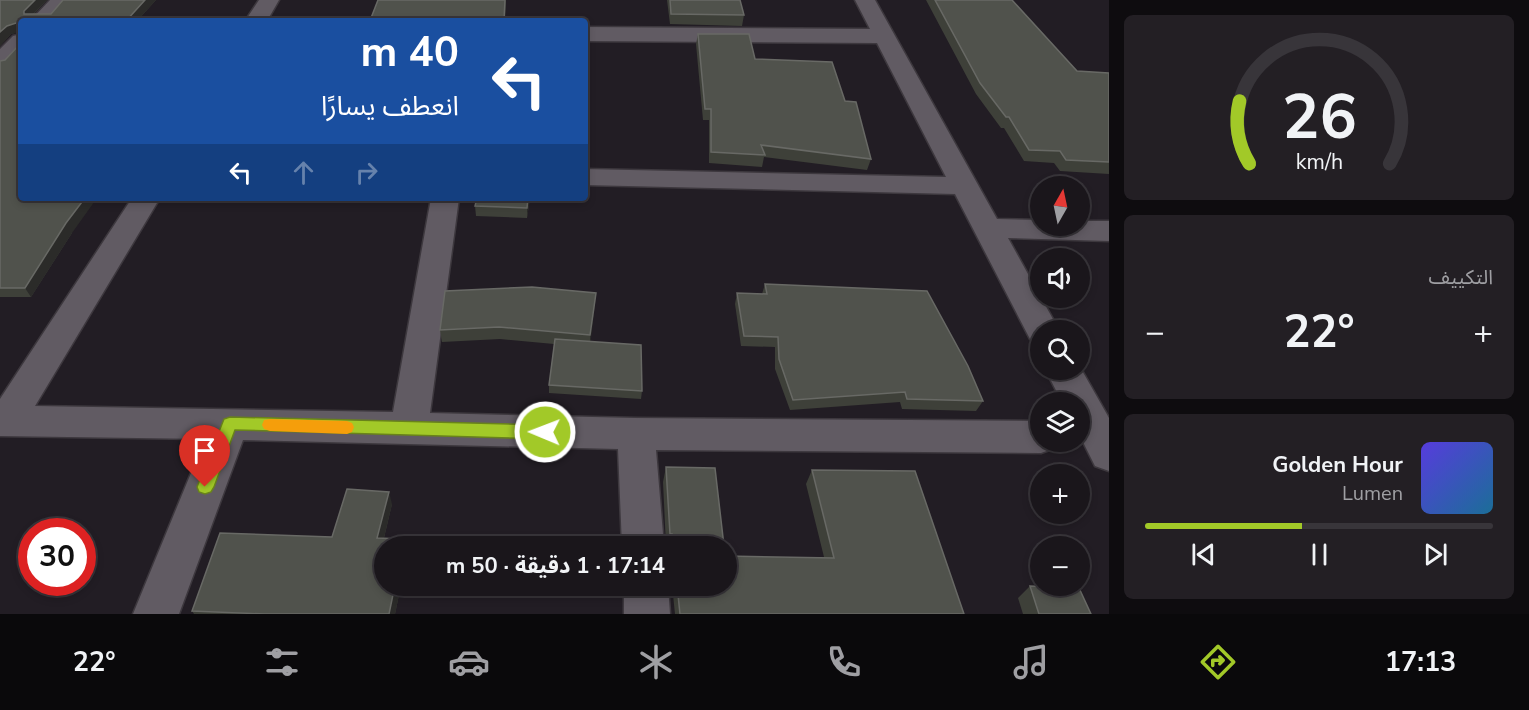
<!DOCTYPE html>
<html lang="ar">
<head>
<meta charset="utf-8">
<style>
  body { margin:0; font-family:"Nunito Sans","Noto Sans Arabic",sans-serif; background:#231f24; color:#f1f3f6; direction:rtl; height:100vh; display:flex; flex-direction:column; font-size:22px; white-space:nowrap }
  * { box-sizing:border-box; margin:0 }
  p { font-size:20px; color:#9f9fa3 }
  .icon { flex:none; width:33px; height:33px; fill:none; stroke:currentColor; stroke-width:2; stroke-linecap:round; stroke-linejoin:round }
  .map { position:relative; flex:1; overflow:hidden; direction:ltr }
  .details { display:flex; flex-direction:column; gap:15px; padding:15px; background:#0e0c0f; width:420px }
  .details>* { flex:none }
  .hud { position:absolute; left:18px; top:18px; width:570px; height:183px; border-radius:6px; box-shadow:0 3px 9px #0003,0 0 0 2px #38353a; direction:rtl; background:#1a4fa0; color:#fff; overflow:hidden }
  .needle { width:39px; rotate:9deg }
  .buttons { position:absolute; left:1030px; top:176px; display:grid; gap:12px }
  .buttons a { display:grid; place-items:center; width:60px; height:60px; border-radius:50%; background:#1a161b; box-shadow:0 3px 9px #0003,0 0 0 2px #38353a; font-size:30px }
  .speed { position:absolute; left:18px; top:518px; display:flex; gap:12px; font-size:30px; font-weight:700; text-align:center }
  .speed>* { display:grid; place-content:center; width:78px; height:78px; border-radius:50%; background:#1a161b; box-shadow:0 3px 9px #0003,0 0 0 2px #38353a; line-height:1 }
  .speed .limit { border:9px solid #d22; background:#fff; color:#111 }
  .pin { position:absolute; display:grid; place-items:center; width:51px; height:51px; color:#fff; margin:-62px -26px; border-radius:50% 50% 50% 0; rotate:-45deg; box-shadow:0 0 6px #0007 }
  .pin .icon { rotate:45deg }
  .me { position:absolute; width:66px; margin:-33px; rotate:271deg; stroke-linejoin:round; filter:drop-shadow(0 0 4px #0008) }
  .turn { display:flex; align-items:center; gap:21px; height:126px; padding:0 30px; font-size:27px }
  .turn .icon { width:78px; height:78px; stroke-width:2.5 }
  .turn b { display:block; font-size:42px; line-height:51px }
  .lanes { display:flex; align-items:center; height:57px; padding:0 30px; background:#0003; justify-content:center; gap:30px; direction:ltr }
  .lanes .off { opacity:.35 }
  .big { font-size:45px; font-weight:700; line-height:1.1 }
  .details .widget { flex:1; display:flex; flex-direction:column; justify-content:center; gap:9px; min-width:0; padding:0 21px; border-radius:9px; background:#231f24 }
  .details .dial { align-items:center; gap:0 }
  .dial svg { height:156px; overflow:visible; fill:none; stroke:#38353a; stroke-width:7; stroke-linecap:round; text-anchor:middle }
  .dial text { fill:#f1f3f6; stroke:none }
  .song { display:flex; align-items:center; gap:18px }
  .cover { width:72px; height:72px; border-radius:9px; background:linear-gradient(135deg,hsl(250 70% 55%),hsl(200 70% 35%)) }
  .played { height:6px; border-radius:3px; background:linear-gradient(90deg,#a2c928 45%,#38353a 45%) }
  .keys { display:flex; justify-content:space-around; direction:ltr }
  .heat { display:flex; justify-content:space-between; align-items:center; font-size:33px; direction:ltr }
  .trip { position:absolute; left:374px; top:536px; width:363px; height:60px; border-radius:30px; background:#1a161b; box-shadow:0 3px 9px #0003,0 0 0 2px #38353a; font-weight:700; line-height:60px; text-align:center; direction:rtl }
  .dock { display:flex; height:96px; justify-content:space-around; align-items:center; background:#0a090b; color:#9f9fa3 }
  .dock .icon { width:42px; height:42px }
  .dock .selected { color:#a2c928 }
  .dock b { font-size:27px; color:#f1f3f6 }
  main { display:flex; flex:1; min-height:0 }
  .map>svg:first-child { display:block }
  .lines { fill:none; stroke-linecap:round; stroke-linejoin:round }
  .minor-casing { stroke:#3d383e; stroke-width:3 }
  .minor { fill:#615b63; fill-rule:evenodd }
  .wall { fill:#3e4039 }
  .shaded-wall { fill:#2b2b29 }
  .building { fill:#50524c; stroke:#686965; stroke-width:1.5 }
  .route { fill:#a2c928; stroke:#69831a; stroke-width:1.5 }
  .slow { fill:#f59e0b }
</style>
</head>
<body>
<main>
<section class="details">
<div class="widget dial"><svg viewBox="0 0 100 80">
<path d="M14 69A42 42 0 1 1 86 69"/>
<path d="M14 69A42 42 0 0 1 9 37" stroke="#a2c928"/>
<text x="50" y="56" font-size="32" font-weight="700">26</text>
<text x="50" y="72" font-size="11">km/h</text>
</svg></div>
<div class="widget"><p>التكييف</p>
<div class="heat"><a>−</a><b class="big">22°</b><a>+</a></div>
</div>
<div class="widget">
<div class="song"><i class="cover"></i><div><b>Golden Hour</b><p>Lumen</p></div></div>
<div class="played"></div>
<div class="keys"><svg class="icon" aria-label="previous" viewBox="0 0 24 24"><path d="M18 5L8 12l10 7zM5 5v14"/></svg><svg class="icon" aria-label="pause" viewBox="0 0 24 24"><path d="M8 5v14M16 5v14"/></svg><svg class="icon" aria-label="next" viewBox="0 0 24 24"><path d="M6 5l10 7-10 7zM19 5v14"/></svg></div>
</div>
</section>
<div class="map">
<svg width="1109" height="614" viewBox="0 0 1109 614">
  <rect width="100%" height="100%" fill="#221d24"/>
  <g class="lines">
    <g class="minor-casing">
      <path id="minor" d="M50,0H72L53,21H30Z
        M259,0H279L267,21H245Z
        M855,0H875L997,219L1041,220V225H1080V221H1109V241L1008,238L1059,330H1041V342L1030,339L955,194L585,185V169L946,177L877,43L585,41V27L870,29Z
        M21,34V54L8,67L0,69V49L13,36Z
        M132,198H160L35,406L393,412L431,198H459L430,413L636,418L1041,421V441H1058L1055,448L1041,453L656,450L664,546H622L618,449L243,440L179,614H133L205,439L0,436V399Z
        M1080,367L1109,418V471L1095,466L1080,436V402H1062L1045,369H1080Z
        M624,585H668L670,614H624Z"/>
    </g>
    <use href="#minor" class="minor"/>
  </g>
  <path class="wall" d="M0,0H47L34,14H51L64,0H156L137,21H21L72,233L31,297H0V61L5,60L19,45V32L11,34L0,46Z
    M378,0H506L505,21H371V18Z
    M667,0H740L744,15L742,26L670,24Z
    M926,0H1012L1077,71L1109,73V174L1060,171L1054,163L1024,161L1004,128H1001L976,94Z
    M698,34L845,101L871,159L867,170L764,157L762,167L709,163V120H703L696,44Z
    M530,198L527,218L476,216L475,206Z
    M765,284L983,401L976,411L902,409L900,402L790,410L775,369V347L741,346L735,304L737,293L762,294Z
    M596,293L590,342L642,391L641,399L549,393V385L554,344L500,339L442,342L440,330Z
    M666,467L724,546H666L663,482Z
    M812,470L964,614H675L672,585H726L824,557L806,484Z
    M392,504L384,538L403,539L405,546H384V585H401L395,614H194L192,611Z
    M1030,586L1091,614H1023L1018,598Z"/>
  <path class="shaded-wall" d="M35,0H47L28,19L24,14V11Z
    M145,0H156L137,21H126Z
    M16,23L20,32L11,34L0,46V32L7,26Z
    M85,198H97L72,233L31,297L25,288L66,223Z
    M528,198H530L527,218V208Z
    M596,293L595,305L590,347V335Z
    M389,492L392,504L381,550L377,538Z
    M395,585H401L395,614H389Z"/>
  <path class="building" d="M0,0H35L24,11V14H51L63,0H145L126,21H21V198H85L66,223L25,288H0V61L5,60L19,45V25L16,23L7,26L0,32Z
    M378,0H505L504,21H451L452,19L371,18Z
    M670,0H740L744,15L671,14Z
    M935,0H1012L1077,71L1109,73V162L1066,160L1060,151L1029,150L1009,117H1006L980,83Z
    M698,34H749L755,59L832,62L845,101L856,102L871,159L761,145L765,155L711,152V109H705Z
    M477,198H528L527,208L475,206Z
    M765,284L927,291L968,366L983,401L907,399L905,392L793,400L779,359L778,337L744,336L737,293L767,294Z
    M532,287L596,293L590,335L499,327L440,330L445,291Z
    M555,339L641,345L642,391L549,385Z
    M666,467L715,468L724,546H673L672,534H670Z
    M812,470L915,471L964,614H680L677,585H726V556L834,558Z
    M347,489L389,492L377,538L403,539L402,546H384V585H395L389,614H265L192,611L220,533L332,537Z
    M1030,586L1079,588L1091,614H1039Z"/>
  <path class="route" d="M230,417L545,425L551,427L553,432L551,437L545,439L235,430L214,487L211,492L205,494L199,492L197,487L222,424L224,419Z"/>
  <path class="slow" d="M270,419L347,421L352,423L354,427L352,432L347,434L270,431L264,429L262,425L264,420Z"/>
</svg>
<div class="buttons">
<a><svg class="needle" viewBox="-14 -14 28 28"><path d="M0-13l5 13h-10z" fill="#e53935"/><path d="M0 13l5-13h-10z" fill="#9f9fa3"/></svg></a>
<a><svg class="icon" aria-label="sound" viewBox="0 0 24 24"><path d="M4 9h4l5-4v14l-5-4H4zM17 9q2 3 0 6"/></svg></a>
<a><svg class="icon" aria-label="search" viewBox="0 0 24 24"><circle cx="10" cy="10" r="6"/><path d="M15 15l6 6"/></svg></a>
<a><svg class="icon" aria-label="layers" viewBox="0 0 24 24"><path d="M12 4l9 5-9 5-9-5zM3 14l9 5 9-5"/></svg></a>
<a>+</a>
<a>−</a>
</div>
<div class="speed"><div class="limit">30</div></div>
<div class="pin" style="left:205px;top:487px;background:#d93025"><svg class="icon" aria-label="arrive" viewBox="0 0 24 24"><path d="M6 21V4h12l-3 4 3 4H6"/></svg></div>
<svg class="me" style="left:545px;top:432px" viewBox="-20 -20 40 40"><circle r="17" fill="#a2c928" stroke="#fff" stroke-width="3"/><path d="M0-11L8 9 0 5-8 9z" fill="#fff"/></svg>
<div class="trip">17:14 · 1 دقيقة · 50 m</div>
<div class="hud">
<div class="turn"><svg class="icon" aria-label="left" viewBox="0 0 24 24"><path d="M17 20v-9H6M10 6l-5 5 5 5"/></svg><div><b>40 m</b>انعطف يسارًا</div></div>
<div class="lanes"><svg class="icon" aria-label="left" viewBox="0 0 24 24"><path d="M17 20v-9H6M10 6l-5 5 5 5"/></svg><svg class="icon off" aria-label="ahead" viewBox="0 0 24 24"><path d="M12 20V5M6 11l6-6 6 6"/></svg><svg class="icon off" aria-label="right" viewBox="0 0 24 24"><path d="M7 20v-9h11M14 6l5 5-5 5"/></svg></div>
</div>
</div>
</main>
<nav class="dock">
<b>17:13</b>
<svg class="icon selected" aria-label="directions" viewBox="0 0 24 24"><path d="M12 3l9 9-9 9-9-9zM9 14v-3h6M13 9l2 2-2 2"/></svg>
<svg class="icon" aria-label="music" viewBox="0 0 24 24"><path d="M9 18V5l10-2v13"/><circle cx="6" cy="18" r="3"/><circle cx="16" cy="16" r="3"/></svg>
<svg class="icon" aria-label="phone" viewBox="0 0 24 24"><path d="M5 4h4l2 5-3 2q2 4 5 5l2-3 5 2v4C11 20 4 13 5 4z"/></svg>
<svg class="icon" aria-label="climate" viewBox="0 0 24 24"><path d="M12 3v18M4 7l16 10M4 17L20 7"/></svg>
<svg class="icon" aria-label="car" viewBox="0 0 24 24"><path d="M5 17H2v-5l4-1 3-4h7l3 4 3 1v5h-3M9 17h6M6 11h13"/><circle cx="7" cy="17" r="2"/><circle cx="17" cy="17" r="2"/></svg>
<svg class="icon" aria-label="filters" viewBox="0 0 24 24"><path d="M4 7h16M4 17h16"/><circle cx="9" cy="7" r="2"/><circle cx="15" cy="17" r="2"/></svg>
<b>22°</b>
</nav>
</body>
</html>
